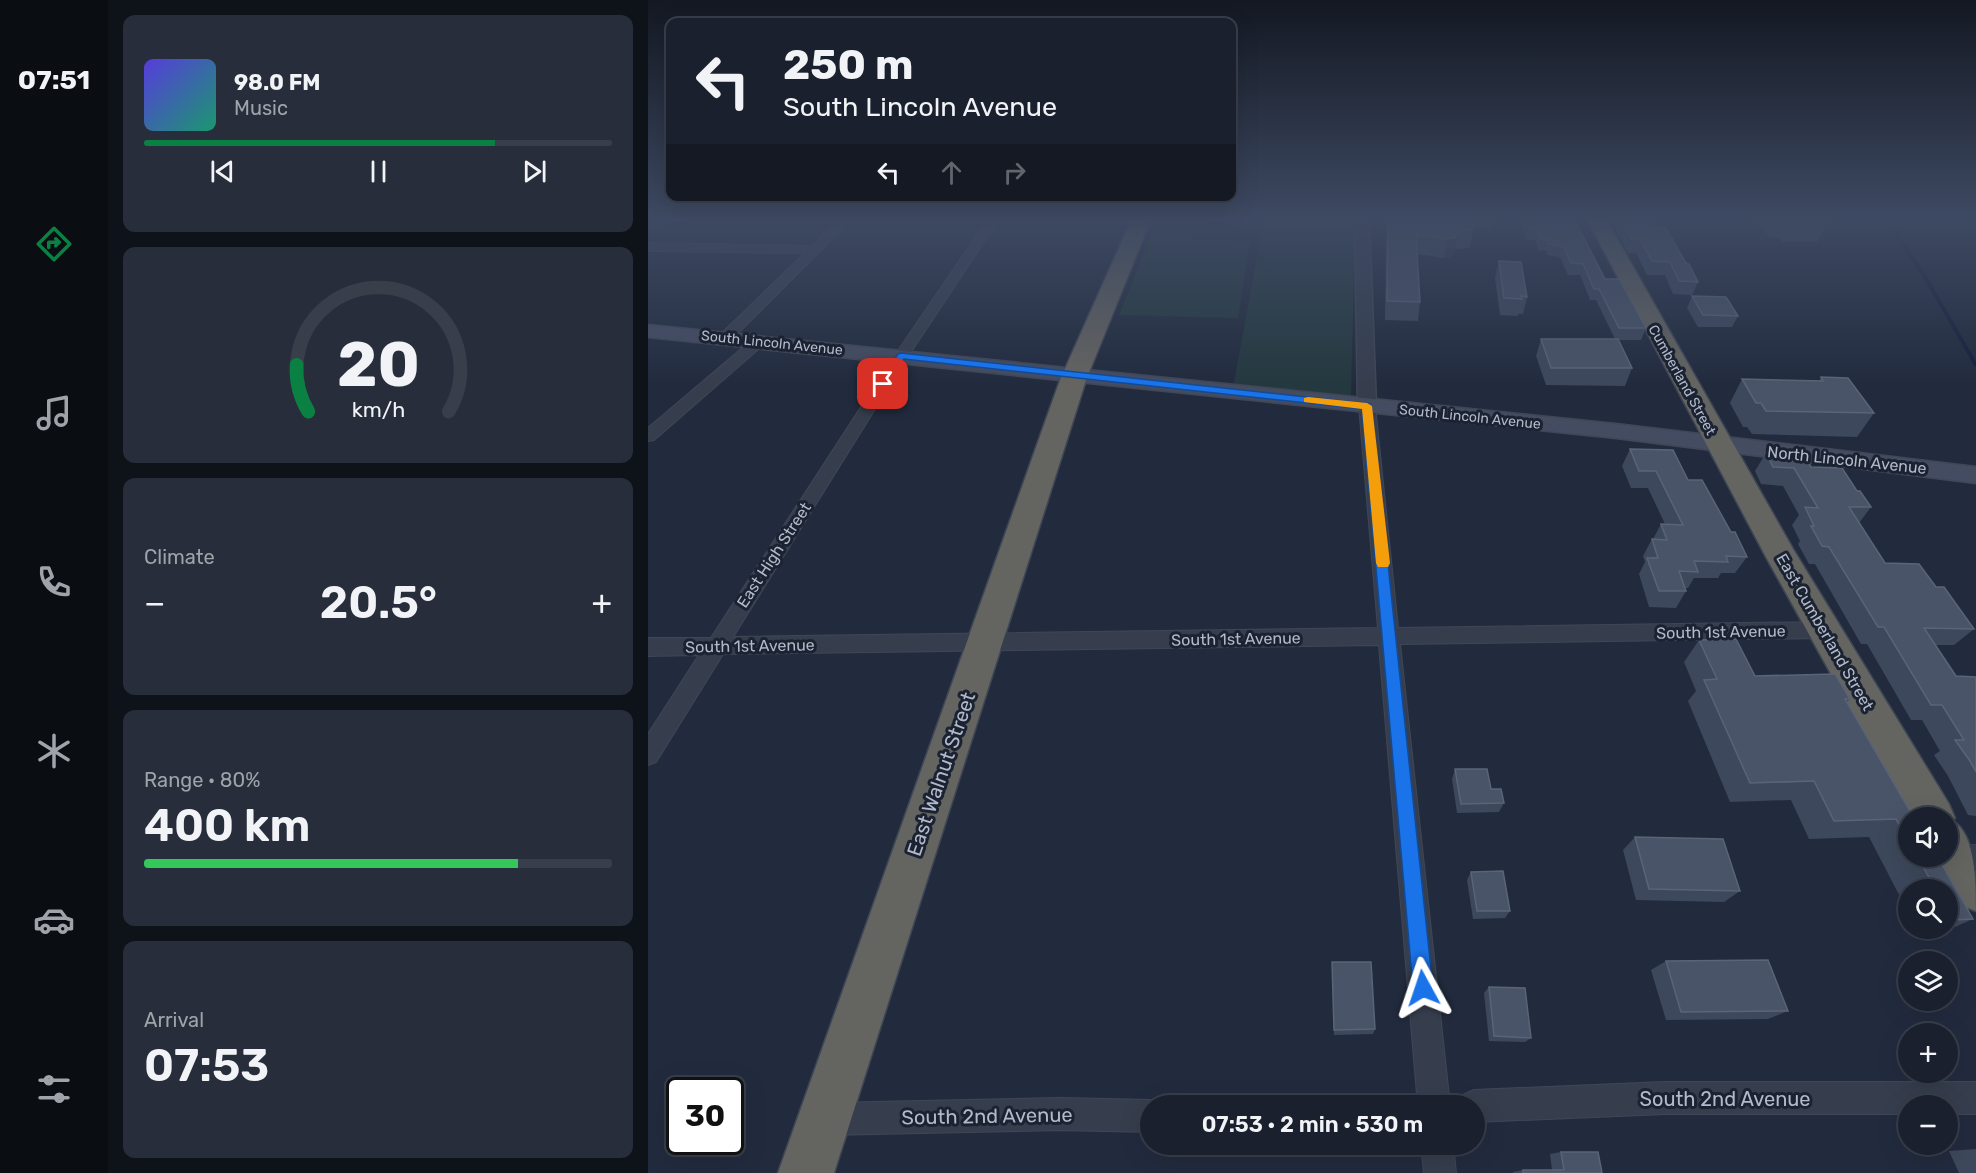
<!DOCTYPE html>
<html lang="en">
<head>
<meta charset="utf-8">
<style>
  body { margin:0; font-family:Rubik,sans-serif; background:#272d3a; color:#f1f3f6; height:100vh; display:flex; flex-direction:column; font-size:22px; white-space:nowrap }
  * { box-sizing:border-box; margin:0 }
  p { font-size:20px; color:#9fa3aa }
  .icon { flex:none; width:33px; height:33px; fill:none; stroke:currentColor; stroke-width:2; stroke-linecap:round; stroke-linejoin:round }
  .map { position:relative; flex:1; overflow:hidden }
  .side { display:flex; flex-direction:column; gap:15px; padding:15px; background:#0e1219; width:540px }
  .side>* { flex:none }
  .guide { position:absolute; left:18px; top:18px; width:570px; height:183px; border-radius:12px; box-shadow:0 6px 24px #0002,0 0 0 2px #383e4a; background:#1a202e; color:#f1f3f6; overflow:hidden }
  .buttons { position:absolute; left:1250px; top:807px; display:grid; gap:12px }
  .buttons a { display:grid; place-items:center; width:60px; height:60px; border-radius:50%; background:#1a202e; box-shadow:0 6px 24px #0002,0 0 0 2px #383e4a; font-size:30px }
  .speed { position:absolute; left:18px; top:1077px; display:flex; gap:12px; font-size:30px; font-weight:700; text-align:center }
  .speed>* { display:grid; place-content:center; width:78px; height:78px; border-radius:50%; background:#1a202e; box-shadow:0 6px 24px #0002,0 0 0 2px #383e4a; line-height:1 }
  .speed .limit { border:3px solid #111; border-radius:9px; background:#fff; color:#111 }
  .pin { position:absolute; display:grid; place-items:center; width:51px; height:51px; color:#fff; margin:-26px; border-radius:12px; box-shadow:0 3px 9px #0006 }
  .me { position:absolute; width:66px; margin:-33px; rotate:355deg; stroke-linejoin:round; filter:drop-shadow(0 0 4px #0008) }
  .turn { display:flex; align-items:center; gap:21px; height:126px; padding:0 18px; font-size:27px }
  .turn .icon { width:78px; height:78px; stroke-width:2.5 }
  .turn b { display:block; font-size:42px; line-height:51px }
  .lanes { display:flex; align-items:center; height:57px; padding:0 18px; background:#0003; justify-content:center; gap:30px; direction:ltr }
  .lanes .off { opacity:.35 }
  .big { font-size:45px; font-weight:600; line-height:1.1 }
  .side .widget { flex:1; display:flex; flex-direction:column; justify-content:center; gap:9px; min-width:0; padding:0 21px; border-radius:12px; background:#272d3a }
  .side .dial { align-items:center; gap:0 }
  .dial svg { height:156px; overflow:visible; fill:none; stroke:#383e4a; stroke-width:7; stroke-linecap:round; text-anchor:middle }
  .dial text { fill:#f1f3f6; stroke:none }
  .song { display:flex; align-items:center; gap:18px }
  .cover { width:72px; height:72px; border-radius:9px; background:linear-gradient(135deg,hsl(250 70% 55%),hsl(160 70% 35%)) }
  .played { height:6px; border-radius:3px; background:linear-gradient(90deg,#0b8043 75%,#383e4a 75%) }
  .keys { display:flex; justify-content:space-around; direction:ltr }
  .heat { display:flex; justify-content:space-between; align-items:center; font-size:33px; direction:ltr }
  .charge { height:9px; border-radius:4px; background:linear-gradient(90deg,#34c759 80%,#383e4a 0) }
  .trip { position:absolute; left:492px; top:1095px; width:345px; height:60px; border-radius:30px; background:#1a202e; box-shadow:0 6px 24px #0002,0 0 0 2px #383e4a; font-weight:600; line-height:60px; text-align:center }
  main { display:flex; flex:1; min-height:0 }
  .dock { display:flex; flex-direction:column; width:108px; justify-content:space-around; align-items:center; background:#0a0d12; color:#9fa3aa }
  .dock .icon { width:42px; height:42px }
  .dock .current { color:#0b8043 }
  .dock b { font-size:27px; color:#f1f3f6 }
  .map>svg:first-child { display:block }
  .green { fill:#24393f }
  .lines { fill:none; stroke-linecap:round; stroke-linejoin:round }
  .stream { stroke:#15213c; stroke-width:4 }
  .minor-casing { stroke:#3f4756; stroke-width:2 }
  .tertiary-casing { stroke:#3f4756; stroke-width:3 }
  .secondary-casing { stroke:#3f4756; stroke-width:3 }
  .trunk-casing { stroke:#3e4655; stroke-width:3 }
  .minor { fill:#363e4e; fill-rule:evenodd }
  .tertiary { fill:#363e4e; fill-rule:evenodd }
  .secondary { fill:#444c61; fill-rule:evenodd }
  .trunk { fill:#646460; fill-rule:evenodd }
  .wall { fill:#3d485c }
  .shaded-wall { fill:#2d374b }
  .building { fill:#495468; stroke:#5a6477; stroke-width:1.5 }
  .route { fill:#1a73e8; stroke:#114b97; stroke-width:1.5 }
  .slow { fill:#f59e0b }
  .labels { text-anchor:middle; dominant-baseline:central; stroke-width:6; stroke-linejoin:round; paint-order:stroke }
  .far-street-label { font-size:14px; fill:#b2b9c9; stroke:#1b2332 }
  .street-label { font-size:16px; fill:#b2b9c9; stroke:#1b2332 }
  .near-street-label { font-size:20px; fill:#b2b9c9; stroke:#1b2332 }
</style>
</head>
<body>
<main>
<nav class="dock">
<b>07:51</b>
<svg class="icon current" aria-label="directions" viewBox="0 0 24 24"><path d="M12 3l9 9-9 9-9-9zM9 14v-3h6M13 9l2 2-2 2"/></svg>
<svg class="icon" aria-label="music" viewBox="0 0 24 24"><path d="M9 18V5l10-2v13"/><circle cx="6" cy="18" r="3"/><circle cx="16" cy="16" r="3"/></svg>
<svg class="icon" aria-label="phone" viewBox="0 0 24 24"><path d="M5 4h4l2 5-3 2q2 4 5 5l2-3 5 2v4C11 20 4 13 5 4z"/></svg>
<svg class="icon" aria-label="climate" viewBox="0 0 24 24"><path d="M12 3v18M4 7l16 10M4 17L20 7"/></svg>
<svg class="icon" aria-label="car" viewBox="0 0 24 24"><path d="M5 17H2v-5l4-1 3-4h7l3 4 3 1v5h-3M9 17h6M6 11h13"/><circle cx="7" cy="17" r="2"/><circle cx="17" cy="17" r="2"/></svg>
<svg class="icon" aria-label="filters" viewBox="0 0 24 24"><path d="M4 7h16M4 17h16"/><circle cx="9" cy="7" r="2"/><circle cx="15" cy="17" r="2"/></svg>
</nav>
<section class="side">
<div class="widget">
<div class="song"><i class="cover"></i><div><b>98.0 FM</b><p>Music</p></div></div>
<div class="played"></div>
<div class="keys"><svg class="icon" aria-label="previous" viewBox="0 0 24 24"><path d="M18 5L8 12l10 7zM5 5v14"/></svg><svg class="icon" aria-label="pause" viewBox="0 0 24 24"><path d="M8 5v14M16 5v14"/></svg><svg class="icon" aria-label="next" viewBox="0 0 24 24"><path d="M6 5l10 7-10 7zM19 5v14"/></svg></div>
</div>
<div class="widget dial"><svg viewBox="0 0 100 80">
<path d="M14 69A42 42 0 1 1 86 69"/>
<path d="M14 69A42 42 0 0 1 8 45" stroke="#0b8043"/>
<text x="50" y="56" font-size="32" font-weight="700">20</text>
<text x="50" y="72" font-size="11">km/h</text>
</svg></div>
<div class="widget"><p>Climate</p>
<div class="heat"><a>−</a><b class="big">20.5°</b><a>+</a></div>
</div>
<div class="widget"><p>Range · 80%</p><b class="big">400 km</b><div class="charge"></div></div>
<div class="widget"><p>Arrival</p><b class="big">07:53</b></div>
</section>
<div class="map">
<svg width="1328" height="1173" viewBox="0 0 1328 1173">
  <rect width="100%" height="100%" fill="#222b3e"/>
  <path class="green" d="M616,219H707L703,398L585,387Z
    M502,238L602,241L590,318L471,315Z"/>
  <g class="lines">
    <path class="stream" d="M1239,219L1277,277L1328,365"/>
    <g class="minor-casing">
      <path id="minor" d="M192,219H204L81,342H71L69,339L71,336L157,253L0,251V243L164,246Z
        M340,219H351L255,364L85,637L730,628L711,406L719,401L727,406L750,628L1175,622L1182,624L1185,630L1182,636L1175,638L752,644L802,1106H770L731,645L75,654L8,762L0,765V734L51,655L0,656V638H63L241,364Z
        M110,338L115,339L117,342L115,345L6,440L0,441V428L105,339Z
        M1328,845V871L1310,872L1301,868L1297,859L1301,850L1310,846Z
        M1017,1082H1328V1114H1299V1106H1260V1114H1017L826,1122V1106H811L815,1095L826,1090Z
        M412,1098L502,1100L513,1106H502V1132L412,1130L178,1135L167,1130L162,1119L167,1108L178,1103Z
        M773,1144H805L808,1173H776Z"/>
    </g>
    <g class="tertiary-casing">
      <path id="tertiary" d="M707,219H721L728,406L726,410H712L710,406Z"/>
    </g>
    <g class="secondary-casing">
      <path id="secondary" d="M0,325L968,424L1328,467V483L968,438L0,337Z"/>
    </g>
    <g class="trunk-casing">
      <path id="trunk" d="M484,219H503L438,380L186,1173H130L412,380Z
        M939,219H958L1145,549L1301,804L1307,818L1305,821C1328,835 1328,883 1328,911L1312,905L1285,856H1299V818H1263L1118,557Z"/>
    </g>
    <use href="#minor" class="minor"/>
    <use href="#tertiary" class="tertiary"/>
    <use href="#secondary" class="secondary"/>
    <use href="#trunk" class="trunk"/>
  </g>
  <path class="wall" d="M749,219H846L844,228L825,227L822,248L807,249L804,257L796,258L769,254L772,302L770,321L737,320L738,240L740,222H749Z
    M870,219H926L957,279L998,328L993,340H970L984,368L977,386L898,385L888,356L893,339H967L948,300H942L932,275H920L912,257L899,255L898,251L890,250L888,240H879Z
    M962,219H1001L1005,227L1038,263L1050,282L1044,295L1025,294L1017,275H999L988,253H980Z
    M1107,219H1182L1169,242H1134L1131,238L1121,237Z
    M851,261L879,297L875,314H870V316L852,315L847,278Z
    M1044,296L1090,316L1084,327H1050L1039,308Z
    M1173,377L1226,413L1209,437L1104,434L1099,427H1095L1082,403L1094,379L1171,381Z
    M982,449L1040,480L1083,532L1099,557L1087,573H1073L1070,578H1046L1040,588H1037L1038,591L1028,608L1001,607L991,574L997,562L995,556L1004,539H1005L1013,524H1017L1000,488H983L974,466Z
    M1118,453L1163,467L1209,491L1223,507L1211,523L1237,563L1288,587L1326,629L1306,645H1288L1308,676L1328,677V816L1320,815L1300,776L1286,755L1292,751L1274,720H1263L1219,644H1213L1167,564H1161L1150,544L1152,541L1144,525L1151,515L1135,486L1113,484L1107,471Z
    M1051,640L1107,676L1202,699L1199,702L1260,818V856H1289L1325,919L1291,934H1272L1269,928H1299V890H1260V912L1221,837L1161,839L1143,800L1082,802L1040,701L1048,691L1036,662Z
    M807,769L843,789L856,803L851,812L809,813L804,779Z
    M987,837L1092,891L1076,902L988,900L975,850Z
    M823,872L862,911L857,918L825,919L819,880Z
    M1018,961L1140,1011L1120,1019L1018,1020L1003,970Z
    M684,962L727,1029L725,1034L686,1035Z
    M841,987L883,1038L877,1042L841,1041L836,993Z
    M1328,1149V1173H1311L1301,1151Z
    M913,1152L954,1173H865V1172L875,1170H904L902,1154Z"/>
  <path class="shaded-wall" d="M810,230L807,249L804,257L796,258L799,239Z"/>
  <path class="building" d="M750,219H823L825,229L810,230L807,238L799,239L768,235L772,302L739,301L740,222H751Z
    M877,219H926L957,279H971L998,328H971L951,289H946L935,264L923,263L915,246L901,244L900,240L893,239L890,229H881Z
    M973,219H1001L1005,227H1017L1038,263L1041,264L1050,282L1031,281L1022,262L1004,261L992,239H984Z
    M1144,219H1180L1181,221L1144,220Z
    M851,261L873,262L879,297L873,296L874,299L856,298Z
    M1044,296L1078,297L1090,316L1055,315Z
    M893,339H970L984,368H903Z
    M1173,377L1200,378L1226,413L1118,411L1113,403H1108L1094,379L1175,381Z
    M982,449L1025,450L1040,480H1054L1083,532H1087L1099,557L1078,556L1080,562L1046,561L1050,572L1031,571L1038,591H1011L999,558H1010L1004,539L1019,540L1013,524L1035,525L1008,471H991Z
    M1118,453L1156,455L1163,467L1194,468L1209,491H1212L1223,507H1201L1237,563L1271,564L1288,587H1296L1326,629L1276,628L1308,676L1328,677V772L1322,761L1307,740H1316L1294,705H1283L1236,627H1230L1181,547L1174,546L1163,526H1166L1157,507L1170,508L1146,468L1125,467Z
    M1088,639L1107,676L1187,674L1202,699H1197L1266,818H1260V840L1248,819L1186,821L1166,781L1102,783L1056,680L1069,679L1051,640Z
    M807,769H839L843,789H853L856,803L813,804Z
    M987,837L1075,839L1092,891L1001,889Z
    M1269,856H1289L1325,919L1305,920L1299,909V890H1288Z
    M855,871L862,911H829L823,872Z
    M1120,960L1140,1011L1033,1012L1018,961Z
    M684,962H723L727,1029L686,1030Z
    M841,987L877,988L883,1038L846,1036Z
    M913,1152H950L954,1173H875V1170H916Z"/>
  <linearGradient id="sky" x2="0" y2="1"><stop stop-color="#131822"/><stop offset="0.57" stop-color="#3e4a63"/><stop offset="1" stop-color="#3e4a63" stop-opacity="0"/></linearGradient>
  <rect width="1328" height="384" fill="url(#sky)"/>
  <path class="route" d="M253,353L723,404L785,988L782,995L775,998L768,995L765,988L714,409L256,359L239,386H232L230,384L250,354Z"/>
  <path class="slow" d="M660,397L719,403L724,406L742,563L740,567H730L728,563L714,409L656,402V398Z"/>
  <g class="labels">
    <g class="far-street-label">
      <text transform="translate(124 343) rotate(6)">South Lincoln Avenue</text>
      <text transform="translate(1034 380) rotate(61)">Cumberland Street</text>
      <text transform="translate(822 417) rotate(6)">South Lincoln Avenue</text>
    </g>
    <g class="street-label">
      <text transform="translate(1199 460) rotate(6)">North Lincoln Avenue</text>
      <text transform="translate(126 555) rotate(-57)">East High Street</text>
      <text transform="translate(1073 632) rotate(-1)">South 1st Avenue</text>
      <text transform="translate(1177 632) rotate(60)">East Cumberland Street</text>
      <text transform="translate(588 639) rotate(-1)">South 1st Avenue</text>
      <text transform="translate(102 646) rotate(-1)">South 1st Avenue</text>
    </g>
    <g class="near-street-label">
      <text transform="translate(293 774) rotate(-71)">East Walnut Street</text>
      <text x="1077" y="1099">South 2nd Avenue</text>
      <text transform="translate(339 1116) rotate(-1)">South 2nd Avenue</text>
    </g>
  </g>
</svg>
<div class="buttons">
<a><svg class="icon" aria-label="sound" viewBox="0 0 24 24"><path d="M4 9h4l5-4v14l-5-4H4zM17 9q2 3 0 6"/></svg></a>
<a><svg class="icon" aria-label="search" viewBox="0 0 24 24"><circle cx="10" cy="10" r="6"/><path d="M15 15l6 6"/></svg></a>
<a><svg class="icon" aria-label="layers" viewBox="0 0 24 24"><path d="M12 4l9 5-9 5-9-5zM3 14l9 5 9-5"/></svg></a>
<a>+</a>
<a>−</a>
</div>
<div class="speed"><div class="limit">30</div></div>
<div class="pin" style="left:235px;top:384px;background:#d93025"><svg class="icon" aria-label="arrive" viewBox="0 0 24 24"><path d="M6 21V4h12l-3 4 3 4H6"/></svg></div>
<svg class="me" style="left:775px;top:988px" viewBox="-20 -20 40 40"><path d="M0-17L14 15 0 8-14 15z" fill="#1a73e8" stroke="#fff" stroke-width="4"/></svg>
<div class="trip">07:53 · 2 min · 530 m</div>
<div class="guide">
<div class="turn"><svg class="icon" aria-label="left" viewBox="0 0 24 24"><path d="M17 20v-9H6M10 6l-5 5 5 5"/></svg><div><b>250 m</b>South Lincoln Avenue</div></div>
<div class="lanes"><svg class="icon" aria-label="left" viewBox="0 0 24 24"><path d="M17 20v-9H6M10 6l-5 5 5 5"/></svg><svg class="icon off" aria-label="ahead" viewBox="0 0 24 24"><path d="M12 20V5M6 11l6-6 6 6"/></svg><svg class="icon off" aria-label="right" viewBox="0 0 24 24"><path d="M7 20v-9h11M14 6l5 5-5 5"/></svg></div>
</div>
</div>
</main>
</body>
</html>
